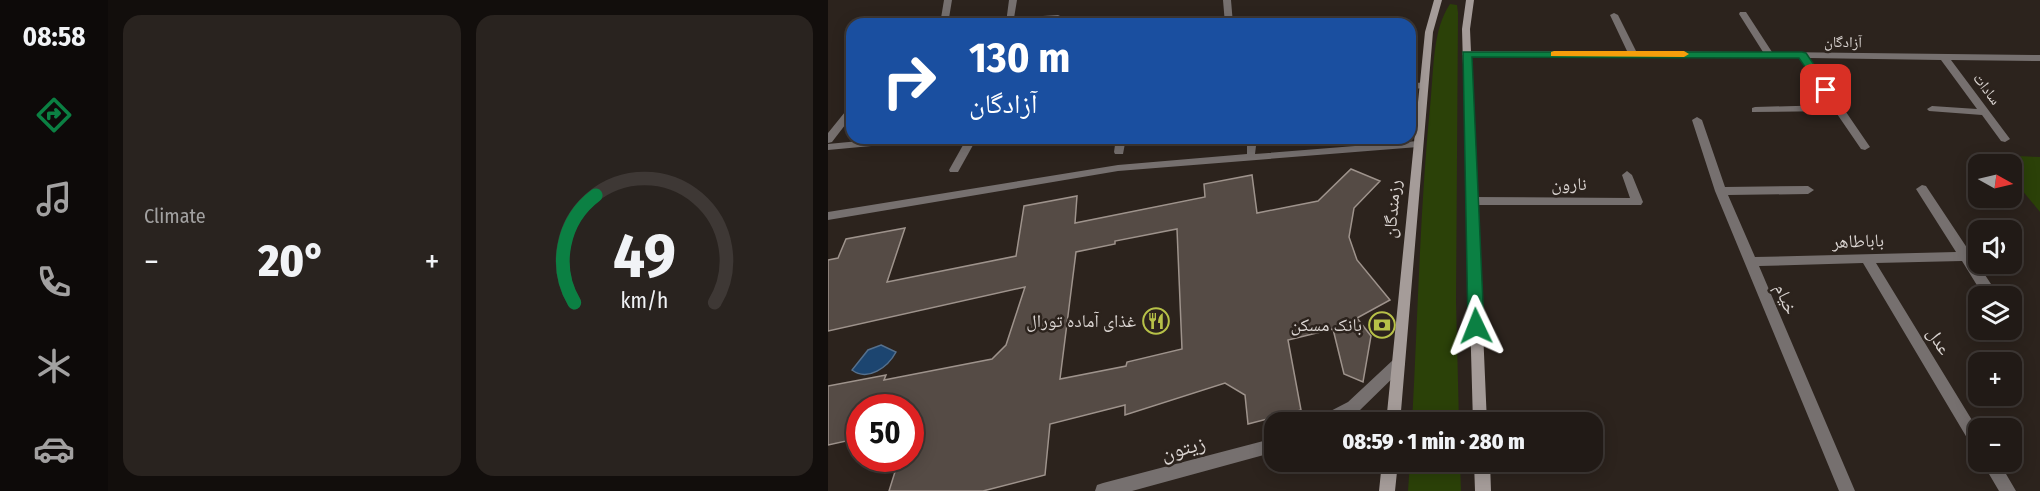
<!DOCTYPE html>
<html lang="en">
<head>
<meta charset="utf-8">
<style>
  body { margin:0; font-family:"Fira Sans Condensed","Noto Naskh Arabic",sans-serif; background:#29231f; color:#f1f3f6; height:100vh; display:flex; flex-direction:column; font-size:22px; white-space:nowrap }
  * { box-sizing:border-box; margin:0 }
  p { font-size:20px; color:#a2a1a1 }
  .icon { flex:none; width:33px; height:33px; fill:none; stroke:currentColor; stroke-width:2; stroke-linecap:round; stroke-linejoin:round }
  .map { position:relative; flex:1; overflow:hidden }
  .side { display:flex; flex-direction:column; gap:15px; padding:15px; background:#120e0c; width:720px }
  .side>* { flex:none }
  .top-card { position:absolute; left:18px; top:18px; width:570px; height:126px; border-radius:18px; box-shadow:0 3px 15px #0003,0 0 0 2px #3e3835; background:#1a4fa0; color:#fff; overflow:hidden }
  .needle { width:39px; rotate:98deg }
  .tools { position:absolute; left:1140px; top:154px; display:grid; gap:12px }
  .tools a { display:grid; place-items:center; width:54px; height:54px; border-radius:12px; background:#211a16; box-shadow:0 3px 15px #0003,0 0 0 2px #3e3835; font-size:30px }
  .speed { position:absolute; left:18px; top:394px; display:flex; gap:12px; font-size:30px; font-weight:700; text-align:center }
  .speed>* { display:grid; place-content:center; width:78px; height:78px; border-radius:50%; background:#211a16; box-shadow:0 3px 15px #0003,0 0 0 2px #3e3835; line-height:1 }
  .speed .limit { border:9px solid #d22; background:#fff; color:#111 }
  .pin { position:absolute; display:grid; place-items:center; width:51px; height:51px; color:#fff; margin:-26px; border-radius:12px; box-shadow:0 3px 9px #0006 }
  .me { position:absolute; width:66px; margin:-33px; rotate:358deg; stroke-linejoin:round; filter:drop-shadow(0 0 4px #0008) }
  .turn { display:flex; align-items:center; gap:21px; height:126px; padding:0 24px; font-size:27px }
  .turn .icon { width:78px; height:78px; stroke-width:2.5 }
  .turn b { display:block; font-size:42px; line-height:51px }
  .big { font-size:45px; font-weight:800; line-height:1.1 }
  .side .card { flex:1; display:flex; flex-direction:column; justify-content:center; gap:9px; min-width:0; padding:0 21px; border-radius:18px; background:#29231f }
  .side .dial { align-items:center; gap:0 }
  .dial svg { height:156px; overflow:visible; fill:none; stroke:#3e3835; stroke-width:7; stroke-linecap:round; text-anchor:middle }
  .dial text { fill:#f1f3f6; stroke:none }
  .heat { display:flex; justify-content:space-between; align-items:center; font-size:33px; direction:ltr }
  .side .tiles { flex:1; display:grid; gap:15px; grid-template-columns:repeat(2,1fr) }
  .trip { position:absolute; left:436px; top:412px; width:339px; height:60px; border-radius:18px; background:#211a16; box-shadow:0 3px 15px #0003,0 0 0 2px #3e3835; font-weight:800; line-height:60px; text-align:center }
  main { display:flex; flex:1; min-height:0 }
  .tabs { display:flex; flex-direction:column; width:108px; justify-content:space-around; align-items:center; background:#0d0a09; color:#a2a1a1 }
  .tabs .icon { width:42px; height:42px }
  .tabs .active { color:#0b8043 }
  .tabs b { font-size:27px; color:#f1f3f6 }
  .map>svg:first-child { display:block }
  .green { fill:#2b4108 }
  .water { fill:#1c4570; stroke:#55708d; stroke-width:1.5 }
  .building { fill:#554b45; stroke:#9e938c; stroke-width:1.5; fill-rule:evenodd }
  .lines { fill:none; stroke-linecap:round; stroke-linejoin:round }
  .path { stroke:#7d7671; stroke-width:4.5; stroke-dasharray:1.5 5; stroke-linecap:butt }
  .street { fill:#76706f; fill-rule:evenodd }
  .secondary { fill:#a59c99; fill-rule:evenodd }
  .route { fill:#0b8043; stroke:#07532c; stroke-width:1.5 }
  .slow { fill:#f59e0b }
  .labels { text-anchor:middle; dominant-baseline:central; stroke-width:5; stroke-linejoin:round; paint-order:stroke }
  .far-street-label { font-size:15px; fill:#dad4d1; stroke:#2c231d }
  .street-label { font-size:18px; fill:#dad4d1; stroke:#2c231d }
  .poi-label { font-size:18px; fill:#dad4d1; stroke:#2c231d; text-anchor:end }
  .near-street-label { font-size:21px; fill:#dad4d1; stroke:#2c231d }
</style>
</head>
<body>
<main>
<nav class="tabs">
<b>08:58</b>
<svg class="icon active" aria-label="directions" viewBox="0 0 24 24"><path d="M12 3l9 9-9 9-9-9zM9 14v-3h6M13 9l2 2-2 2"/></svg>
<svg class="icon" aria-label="music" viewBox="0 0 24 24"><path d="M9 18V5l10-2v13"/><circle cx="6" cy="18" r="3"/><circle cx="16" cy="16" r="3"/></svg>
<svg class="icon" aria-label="phone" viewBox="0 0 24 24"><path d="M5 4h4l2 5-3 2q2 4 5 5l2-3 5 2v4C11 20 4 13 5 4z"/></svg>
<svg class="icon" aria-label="climate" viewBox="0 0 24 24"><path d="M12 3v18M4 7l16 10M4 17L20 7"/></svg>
<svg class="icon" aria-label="car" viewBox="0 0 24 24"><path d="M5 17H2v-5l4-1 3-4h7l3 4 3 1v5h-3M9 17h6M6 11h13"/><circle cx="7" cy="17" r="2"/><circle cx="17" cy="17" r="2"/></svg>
</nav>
<section class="side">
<div class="tiles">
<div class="card"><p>Climate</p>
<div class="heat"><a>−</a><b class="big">20°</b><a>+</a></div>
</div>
<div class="card dial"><svg viewBox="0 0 100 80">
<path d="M14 69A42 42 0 1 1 86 69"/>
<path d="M14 69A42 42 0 0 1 25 14" stroke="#0b8043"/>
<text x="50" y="56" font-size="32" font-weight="700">49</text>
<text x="50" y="72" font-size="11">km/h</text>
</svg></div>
</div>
</section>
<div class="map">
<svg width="1212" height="491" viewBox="0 0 1212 491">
  <rect width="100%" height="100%" fill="#2c231d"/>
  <path class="green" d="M622,4L629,5L630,13L628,301L631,423H584C590,314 592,205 603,96C606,66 605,29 622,4Z
    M1165,155L1212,157V212L1184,178V165H1173Z
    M582,462H632L633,491H580Z"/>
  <path class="water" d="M53,345L68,352C60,367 40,382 24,370L40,350Z"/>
  <path class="building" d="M523,169L552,181L526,208L521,237L529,260L562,300L529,318L543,336L535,382L516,374L505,329L460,340L473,410L420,424L417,395L397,383L297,415V405L222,424L217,475L155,491H61L71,459H82V408H32V438L0,445V386L58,375L56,380L164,359L178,345L197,287L0,331V260L10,258L18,239L77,228L59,282L188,256L196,206L249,196L247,223L377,197L376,184L424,175L429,213L490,201ZM349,229L354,349L299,362L298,366L232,379L248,252L287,244V241Z"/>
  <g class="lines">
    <path class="path" d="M611,423L634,418"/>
    <path class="street" d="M116,0H124L120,24H112Z
      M181,0H189L186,18L230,15L234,17V24H226V20L178,23Z
      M395,0H403L405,24H397Z
      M912,12H918L944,52L1212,55V61L1123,60L1182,139L1177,142L1173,141L1154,115L1101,111L1099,109L1104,106L1149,109L1113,60L981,58L1042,147L1037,150L1033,149L1007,111L924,112V108L927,107L1004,105L972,58L638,57L634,54L638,51H799L782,15L786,13L790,15L808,51L935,52L911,14Z
      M596,82L599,83V87L582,90V84Z
      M24,106V116L4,142L0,143V133L21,107Z
      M869,117L874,120L897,187L980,186L986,190L980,194L900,195L927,257L1128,252L1088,189L1094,185L1098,186L1165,287L1166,291L1165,295H1155L1134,261L1048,263L1150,430V450L1145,448L1035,263L931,266L1027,491H1011L887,191L864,120Z
      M62,138H102L97,141L0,150V144Z
      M139,138H149L130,172H122L121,170Z
      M288,138H298L295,154H287L286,152Z
      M419,138H429L427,154L590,141L595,144L590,147L290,171L0,220V212L290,165L419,154Z
      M799,171L804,175L815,202L813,205H643L637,201L643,197L802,198L794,175Z
      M570,358L575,360L577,364L575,368L530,412L509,423H487L489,418L520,402L565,360Z
      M447,438V452L304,491H267L269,485L275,483Z
      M1154,462H1171L1188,491H1171Z"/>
    <path class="secondary" d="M606,0H614L605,32L572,423H558L597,32Z
      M638,0H646L642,29L659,423H645L634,29Z
      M554,462H570L567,491H551Z
      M646,462H662L663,491H647Z"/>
  </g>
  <path class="route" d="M635,52H974L978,53L1003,90L1002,92H994L971,58L644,57L656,326L653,330L648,332L643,330L640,326Z"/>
  <path class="slow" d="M726,51H856L861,54L856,57L723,56V52Z"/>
  <defs>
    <g id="restaurant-ring" transform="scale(1.35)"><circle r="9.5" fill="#2c231d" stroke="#b7c148" stroke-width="1.5"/><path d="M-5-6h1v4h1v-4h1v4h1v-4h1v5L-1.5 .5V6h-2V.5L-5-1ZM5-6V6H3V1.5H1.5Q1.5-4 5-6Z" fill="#b7c148"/></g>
    <g id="bank-ring" transform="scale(1.35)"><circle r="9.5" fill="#2c231d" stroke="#b7c148" stroke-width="1.5"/><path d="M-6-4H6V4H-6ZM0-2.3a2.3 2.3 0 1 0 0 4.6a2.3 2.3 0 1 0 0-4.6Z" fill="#b7c148"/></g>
  </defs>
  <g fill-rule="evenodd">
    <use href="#restaurant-ring" x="328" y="321"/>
    <use href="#bank-ring" x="554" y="325"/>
  </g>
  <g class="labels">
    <g class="far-street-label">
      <text transform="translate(1015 42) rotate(1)">آزادگان</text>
      <text transform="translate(1159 89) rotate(53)">سادات</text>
    </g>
    <g class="street-label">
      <text x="741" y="184">نارون</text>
      <text transform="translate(564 209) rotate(-85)">رزمندگان</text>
      <text transform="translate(1030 241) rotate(-2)">باباطاهر</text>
      <text transform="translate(958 299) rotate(67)">خیام</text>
      <text transform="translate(1111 341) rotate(59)">عدل</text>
    </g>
    <g class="poi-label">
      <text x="308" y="321">غذای آماده تورال</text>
      <text x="534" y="325">بانک مسکن</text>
    </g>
    <g class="near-street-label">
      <text transform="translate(355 448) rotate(-15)">زیتون</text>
    </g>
  </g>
</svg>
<div class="tools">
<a><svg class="needle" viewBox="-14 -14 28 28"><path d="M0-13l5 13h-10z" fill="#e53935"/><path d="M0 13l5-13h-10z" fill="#a2a1a1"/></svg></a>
<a><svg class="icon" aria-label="sound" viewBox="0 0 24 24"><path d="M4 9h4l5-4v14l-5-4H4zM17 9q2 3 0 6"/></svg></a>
<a><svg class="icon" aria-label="layers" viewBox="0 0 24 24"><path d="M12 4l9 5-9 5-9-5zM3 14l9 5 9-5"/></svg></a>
<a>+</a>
<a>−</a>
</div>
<div class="speed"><div class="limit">50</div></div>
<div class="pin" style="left:998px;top:90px;background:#d93025"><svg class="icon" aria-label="arrive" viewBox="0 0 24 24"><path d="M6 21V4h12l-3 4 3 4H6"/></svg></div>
<svg class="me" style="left:648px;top:326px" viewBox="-20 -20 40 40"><path d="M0-17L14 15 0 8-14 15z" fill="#0b8043" stroke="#fff" stroke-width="4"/></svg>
<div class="trip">08:59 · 1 min · 280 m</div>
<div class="top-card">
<div class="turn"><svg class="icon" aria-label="right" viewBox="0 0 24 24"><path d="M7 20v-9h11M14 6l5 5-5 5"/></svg><div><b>130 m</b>آزادگان</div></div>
</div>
</div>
</main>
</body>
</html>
